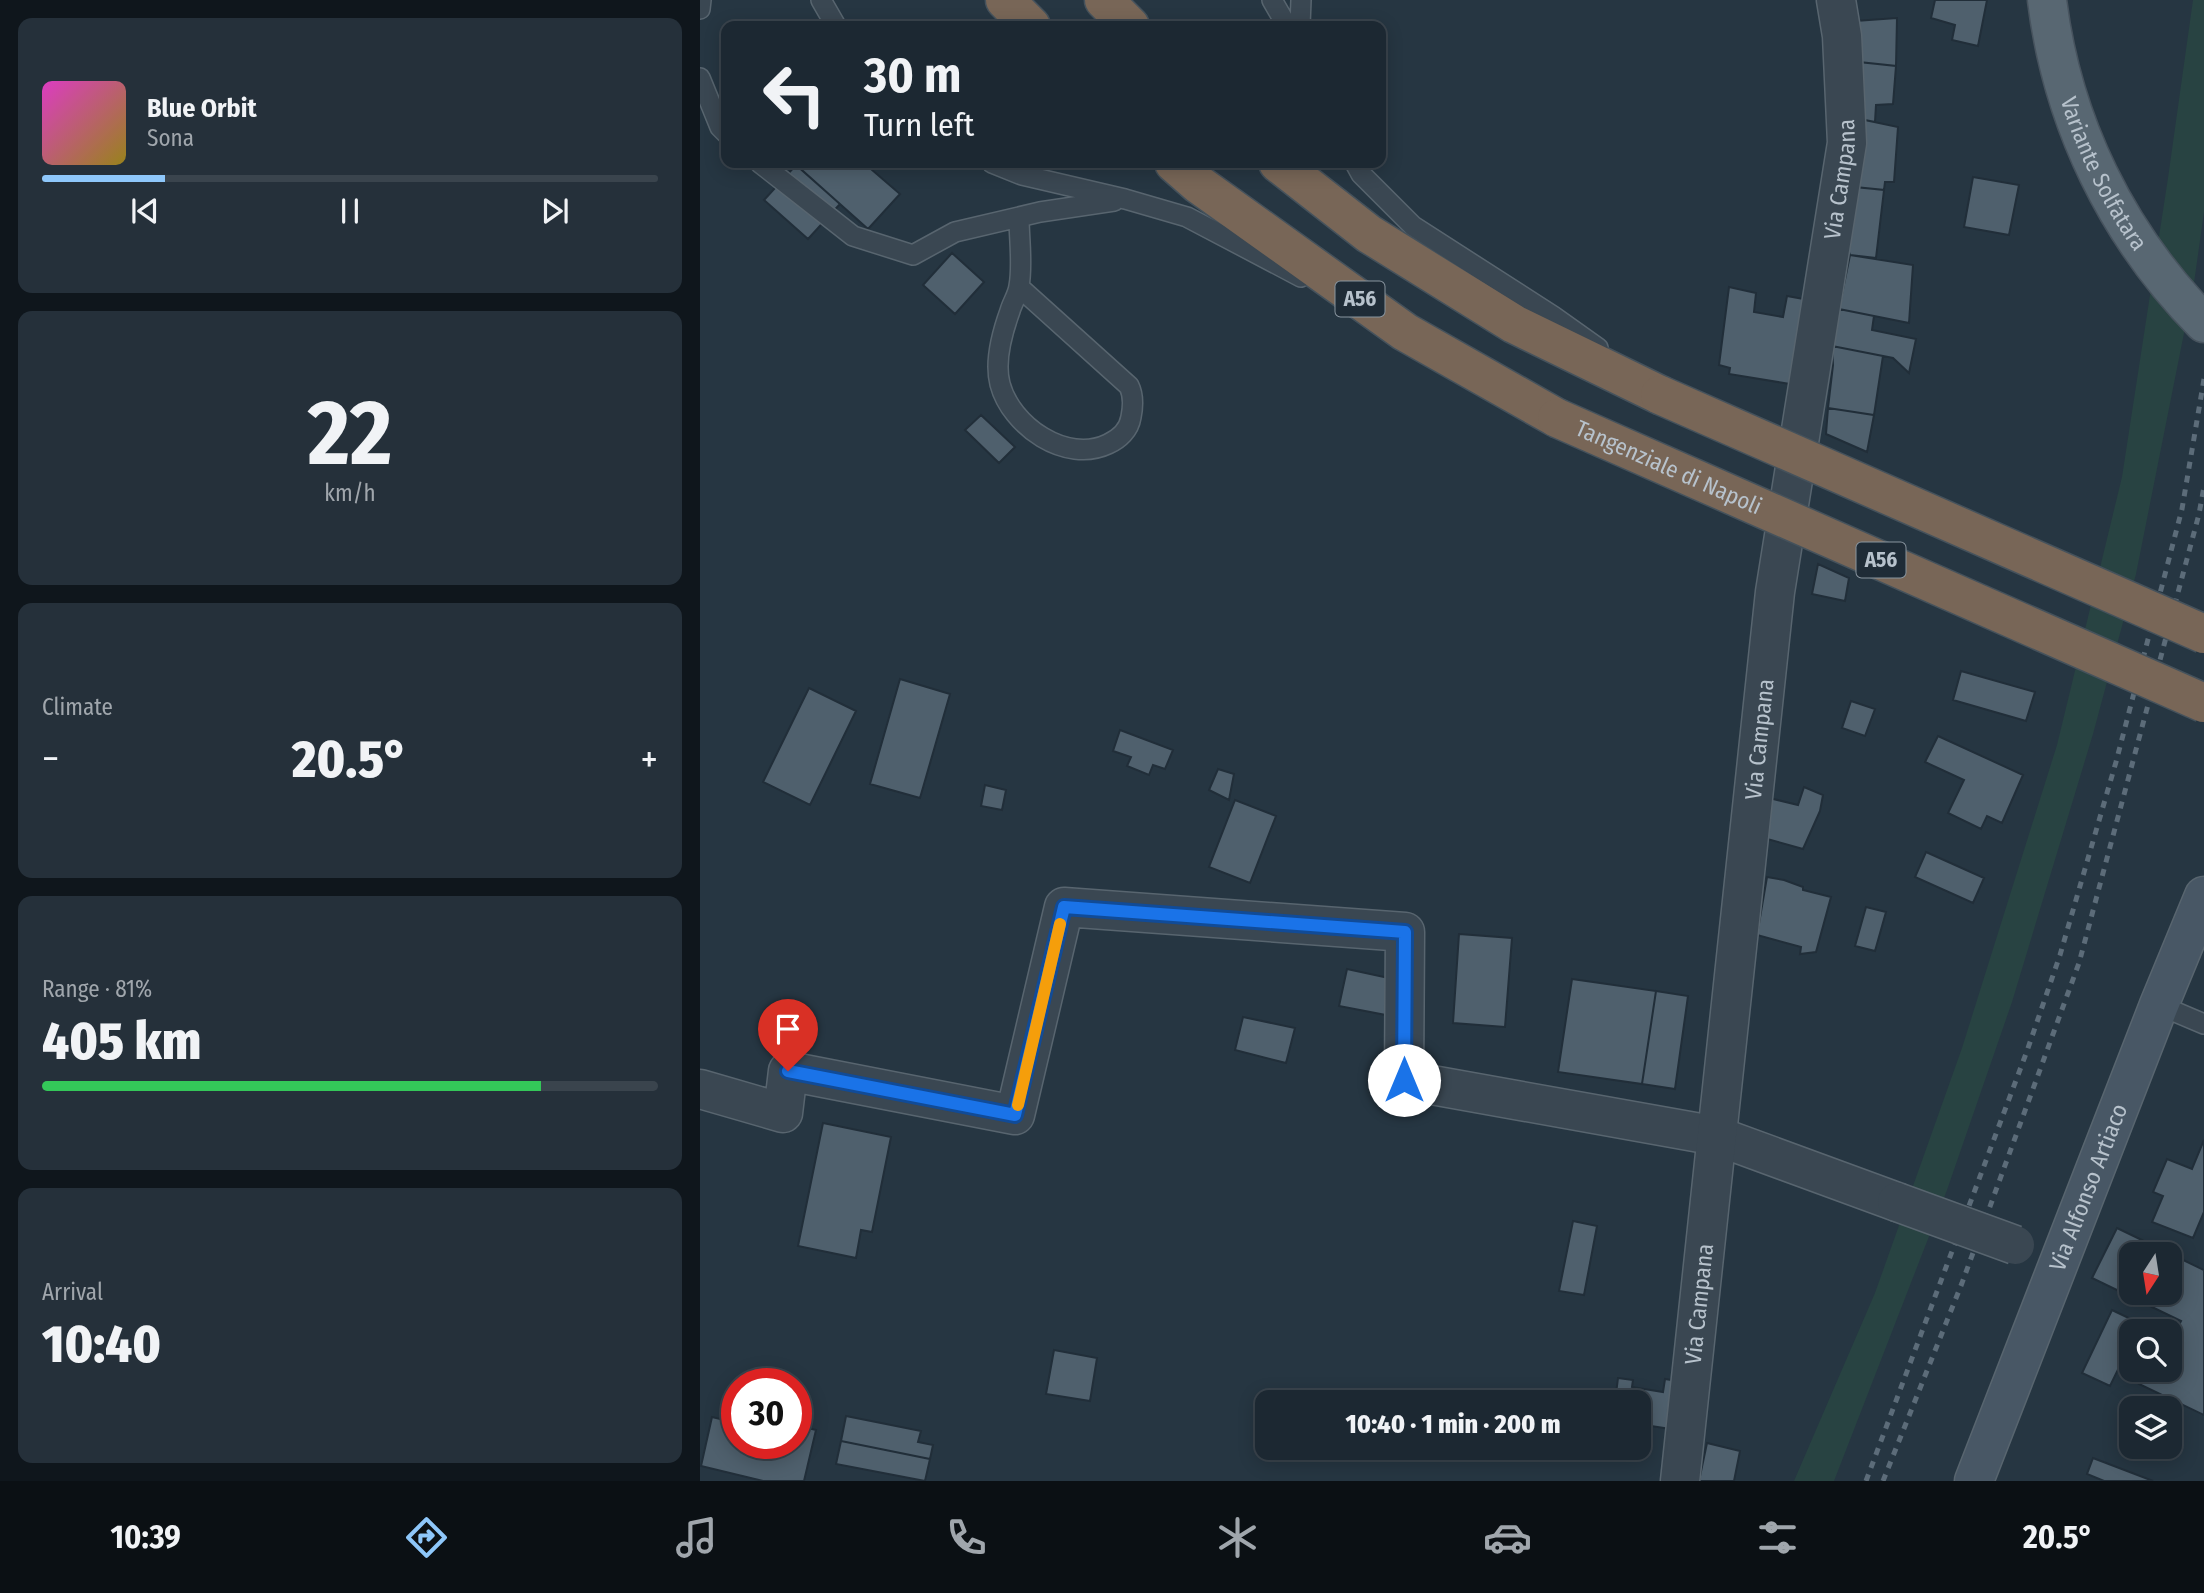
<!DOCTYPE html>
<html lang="en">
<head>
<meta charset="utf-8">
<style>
  body { margin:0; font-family:"Fira Sans Condensed",sans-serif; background:#25303a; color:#f1f3f6; height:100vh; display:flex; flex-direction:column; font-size:26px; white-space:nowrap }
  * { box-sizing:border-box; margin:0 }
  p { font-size:23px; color:#a0a6ac }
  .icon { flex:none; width:38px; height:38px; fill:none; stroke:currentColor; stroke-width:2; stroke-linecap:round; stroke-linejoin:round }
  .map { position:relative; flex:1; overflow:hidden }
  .details { display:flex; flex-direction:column; gap:18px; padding:18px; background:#0f161c; width:700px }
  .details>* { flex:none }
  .top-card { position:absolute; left:21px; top:21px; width:665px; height:147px; border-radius:14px; box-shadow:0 4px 18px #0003,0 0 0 2px #3a444d; background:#1c2832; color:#f1f3f6; overflow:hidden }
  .needle { width:46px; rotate:192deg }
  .fabs { position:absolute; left:1419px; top:1242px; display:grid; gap:14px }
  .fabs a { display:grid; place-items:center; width:63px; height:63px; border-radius:14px; background:#1c2832; box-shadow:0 4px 18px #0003,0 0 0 2px #3a444d; font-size:35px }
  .speed { position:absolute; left:21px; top:1368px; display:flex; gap:14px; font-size:35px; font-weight:700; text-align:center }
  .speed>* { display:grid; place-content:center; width:91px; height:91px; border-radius:50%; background:#1c2832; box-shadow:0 4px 18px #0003,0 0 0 2px #3a444d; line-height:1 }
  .speed .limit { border:10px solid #d22; background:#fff; color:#111 }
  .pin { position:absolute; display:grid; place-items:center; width:60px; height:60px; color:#fff; margin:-72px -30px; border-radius:50% 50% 50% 0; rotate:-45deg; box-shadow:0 0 7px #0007 }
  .pin .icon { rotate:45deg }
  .me { position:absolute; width:77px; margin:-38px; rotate:0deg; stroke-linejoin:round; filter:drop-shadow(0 0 5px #0008) }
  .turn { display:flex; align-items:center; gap:24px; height:147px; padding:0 28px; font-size:32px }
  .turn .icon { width:91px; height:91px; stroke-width:2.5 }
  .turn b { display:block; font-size:49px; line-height:60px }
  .big { font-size:52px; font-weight:800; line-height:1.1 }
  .details .widget { flex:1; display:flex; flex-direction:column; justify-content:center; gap:10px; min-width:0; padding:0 24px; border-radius:14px; background:#25303a }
  .details .dial { align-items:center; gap:0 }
  .dial b { font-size:91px; line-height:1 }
  .song { display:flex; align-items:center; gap:21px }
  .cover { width:84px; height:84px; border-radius:10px; background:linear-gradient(135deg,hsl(310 70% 55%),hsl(50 70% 35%)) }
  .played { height:7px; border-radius:4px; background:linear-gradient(90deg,#8ec7fa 20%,#3a444d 20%) }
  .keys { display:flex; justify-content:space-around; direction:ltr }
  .heat { display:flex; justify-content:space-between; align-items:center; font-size:38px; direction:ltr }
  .charge { height:10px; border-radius:5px; background:linear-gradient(90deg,#34c759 81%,#3a444d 0) }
  .trip { position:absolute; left:555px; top:1390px; width:396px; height:70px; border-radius:14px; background:#1c2832; box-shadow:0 4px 18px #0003,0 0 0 2px #3a444d; font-weight:800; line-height:70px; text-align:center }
  .menu { display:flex; height:112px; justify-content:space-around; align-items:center; background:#0b1014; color:#a0a6ac }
  .menu .icon { width:49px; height:49px }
  .menu .active { color:#8ec7fa }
  .menu b { font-size:32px; color:#f1f3f6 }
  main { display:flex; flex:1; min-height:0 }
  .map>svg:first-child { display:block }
  .green { fill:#284342 }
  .building { fill:#4f606d; stroke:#212e39; stroke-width:2; fill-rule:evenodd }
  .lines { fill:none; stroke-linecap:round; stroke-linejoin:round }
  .lane-casing { stroke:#58656f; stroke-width:22 }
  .street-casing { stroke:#58656f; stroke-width:41 }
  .secondary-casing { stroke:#58656f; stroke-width:41 }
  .primary-casing { stroke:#47535e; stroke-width:41 }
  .highway-casing { stroke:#45525c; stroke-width:41 }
  .lane { stroke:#3a4752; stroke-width:19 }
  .street { stroke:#3a4752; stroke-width:38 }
  .secondary { stroke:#485765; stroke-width:38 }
  .primary { stroke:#586772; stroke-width:38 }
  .highway { stroke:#786657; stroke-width:38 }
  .rail { stroke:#5c6c79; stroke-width:5; stroke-dasharray:7 7; stroke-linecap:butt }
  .street-bridge-casing { stroke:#58656f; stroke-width:41; stroke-linecap:butt }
  .highway-bridge-casing { stroke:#45525c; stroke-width:41; stroke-linecap:butt }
  .street-bridge { stroke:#3a4752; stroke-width:38 }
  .highway-bridge { stroke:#786657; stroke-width:38 }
  .route-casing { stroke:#114b97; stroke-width:18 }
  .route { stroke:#1a73e8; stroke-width:12 }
  .slow { stroke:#f59e0b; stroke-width:12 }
  .labels { text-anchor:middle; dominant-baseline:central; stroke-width:5; stroke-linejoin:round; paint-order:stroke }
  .shield { fill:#1f2c37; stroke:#89959f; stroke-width:2 }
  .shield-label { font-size:21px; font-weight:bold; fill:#b7c2cc }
  .street-label { font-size:23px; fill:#b7c2cc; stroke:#1f2c37 }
</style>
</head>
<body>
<main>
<section class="details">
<div class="widget">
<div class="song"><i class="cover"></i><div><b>Blue Orbit</b><p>Sona</p></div></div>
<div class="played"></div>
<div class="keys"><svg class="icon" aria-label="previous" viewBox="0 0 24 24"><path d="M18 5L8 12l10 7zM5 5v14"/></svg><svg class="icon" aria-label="pause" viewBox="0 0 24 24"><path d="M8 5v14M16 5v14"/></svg><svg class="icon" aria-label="next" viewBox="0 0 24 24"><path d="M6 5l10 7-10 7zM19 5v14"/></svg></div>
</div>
<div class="widget dial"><b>22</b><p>km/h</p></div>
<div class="widget"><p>Climate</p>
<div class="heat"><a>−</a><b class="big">20.5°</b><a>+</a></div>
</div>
<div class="widget"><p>Range · 81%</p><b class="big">405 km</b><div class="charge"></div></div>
<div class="widget"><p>Arrival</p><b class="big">10:40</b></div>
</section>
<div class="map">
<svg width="1504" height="1481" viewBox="0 0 1504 1481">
  <rect width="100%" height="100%" fill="#263642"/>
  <path class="green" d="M1493,0H1504V212L1494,283L1436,574L1393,734L1312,1002L1247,1190L1134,1481H1094L1175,1293L1262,1048L1357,745L1422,477L1468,178Z"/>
  <path class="building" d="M1235,0H1287L1278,46L1252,40L1255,25L1231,18Z
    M1197,18L1196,66L1159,62L1155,21Z
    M1159,62L1196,66L1193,104L1176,105L1175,122L1160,119Z
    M1160,119L1198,127L1194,182H1185L1184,190L1155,187Z
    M94,163H164L200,194L168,229Z
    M96,165L140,204L108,239L64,200Z
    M1273,177L1319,185L1309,235L1264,227Z
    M1155,187L1184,190L1176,258L1150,255L1147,246Z
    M252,253L284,282L255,314L223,285Z
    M1150,255L1213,265L1209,323L1139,309Z
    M1029,287L1056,293L1054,312L1083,317L1087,296L1109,300L1096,385L1029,374L1030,368L1019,365Z
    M1139,309L1174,316L1172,330L1216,339L1209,373L1193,358L1132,346Z
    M1132,346L1183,356L1174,415L1128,408L1133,365Z
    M1128,408L1174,415L1167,452L1126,434Z
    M281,415L315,447L299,463L265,430Z
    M1118,564L1149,578L1145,601L1112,594Z
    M1261,671L1335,692L1326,721L1253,700Z
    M200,679L250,694L220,798L170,784Z
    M109,688L156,711L110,805L63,782Z
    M1151,701L1175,709L1165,736L1142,728Z
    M420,730L473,750L465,769L453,765L449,775L427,766L431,757L413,751Z
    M1238,736L1323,775L1302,823L1287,816L1281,829L1248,813L1264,780L1225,762Z
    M518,769L534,774L529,800L509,790Z
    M285,785L306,790L302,810L281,806Z
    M1104,787L1123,795L1120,811L1103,849L1060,837L1065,797L1098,805Z
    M535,800L576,816L550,883L509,867Z
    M1226,852L1284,878L1273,903L1215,877Z
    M1067,877L1084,880L1103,887V890L1131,897L1116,952L1100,954L1101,947L1057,935Z
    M1166,907L1186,912L1175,951L1155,946Z
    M759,934L812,938L805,1027L753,1023Z
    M647,969L698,980L691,1016L639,1006Z
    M872,979L956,991L942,1084L858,1072Z
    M956,991L988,996L975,1089L942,1084Z
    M543,1017L595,1028L586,1063L535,1050Z
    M123,1123L191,1137L172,1232L161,1230L156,1258L98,1246Z
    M1504,1140V1212L1493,1238L1452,1222L1463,1196L1453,1192L1467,1159L1492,1169Z
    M873,1221L897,1226L884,1295L859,1291Z
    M1417,1228L1504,1270V1415L1439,1384L1446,1370H1470V1338L1472,1339L1481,1321L1392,1278ZM1432,1255H1470V1293H1432Z
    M1412,1310L1458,1332H1432V1346L1430,1345L1410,1386L1382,1373Z
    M354,1350L397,1358L390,1401L346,1394Z
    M918,1378L933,1380L932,1387L963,1392L965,1379L984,1382L977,1430L938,1424V1402H915Z
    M146,1416L221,1431L218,1442L233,1445L230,1459L141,1441Z
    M12,1417L37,1423V1444H96V1425L116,1430L104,1481H63L1,1466Z
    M141,1441L230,1459L225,1481L136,1464Z
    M1007,1443L1040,1451L1034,1481H999Z
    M1393,1458L1453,1481H1404L1387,1474Z"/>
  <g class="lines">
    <g class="lane-casing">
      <path id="lane" d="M121,0L136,26
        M572,0L587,26
        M0,9L1,0
        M600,26L601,0
        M0,78L20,127L26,133
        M60,163L153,236L213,255L255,232L340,212L414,201
        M292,163L322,175L425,199L487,217L601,277
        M655,163L661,174L713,226L853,316L898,348
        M319,217C319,239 323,265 319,286C318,295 312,303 310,311C302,333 294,361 300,384C311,426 366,464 408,444C419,439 429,430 431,417C433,407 434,396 429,386L319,287
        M1459,1005L1504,1024"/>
    </g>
    <g class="street-casing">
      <g id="street">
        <path d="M0,1089L83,1113L88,1071L315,1115L364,907L705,932L704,1080L1017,1136L1197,1202"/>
        <path id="s1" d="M980,1481L1075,592L1147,143L1142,36L1136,0"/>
      </g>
    </g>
    <g class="secondary-casing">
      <g id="secondary">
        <path id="s2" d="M1274,1481L1459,1005L1504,896"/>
      </g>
    </g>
    <g class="primary-casing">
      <g id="primary">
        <path id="s3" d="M1347,0C1362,122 1417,235 1504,323"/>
      </g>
    </g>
    <g class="highway-casing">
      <path id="highway" d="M305,0L331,26
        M404,0L430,26
        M474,163L498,184L705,332L857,418
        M578,163L669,234L814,324L960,395"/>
    </g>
    <use href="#lane" class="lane"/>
    <use href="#street" class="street"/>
    <use href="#secondary" class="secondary"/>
    <use href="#primary" class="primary"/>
    <use href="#highway" class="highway"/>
    <path class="rail" d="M1166,1481L1327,1051L1360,955L1416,762L1482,509L1504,379
      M1183,1481L1262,1283L1379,963L1499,514L1504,487"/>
    <g class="street-bridge-casing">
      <path id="street-bridge" d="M1197,1202L1315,1245"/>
    </g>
    <g class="highway-bridge-casing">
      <g id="highway-bridge">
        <path d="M960,395L1504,634"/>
        <path id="s4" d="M857,418L1504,703"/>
      </g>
    </g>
    <use href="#street-bridge" class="street-bridge"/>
    <use href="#highway-bridge" class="highway-bridge"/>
  </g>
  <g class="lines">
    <g class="route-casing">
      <path id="route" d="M88,1071L315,1115L364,907L705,932L704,1080"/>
    </g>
    <use href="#route" class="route"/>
    <path class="slow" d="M318,1105L360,924"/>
  </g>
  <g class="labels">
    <g class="shield">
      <rect x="635.5" y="281.5" width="49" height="35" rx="5"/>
      <rect x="1156.5" y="542.5" width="49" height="35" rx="5"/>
    </g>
    <g class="shield-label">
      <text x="660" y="299">A56</text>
      <text x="1181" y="560">A56</text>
    </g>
    <g class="street-label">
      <text stroke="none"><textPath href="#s3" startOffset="184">Variante Solfatara</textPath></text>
      <text stroke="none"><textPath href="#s1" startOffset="1312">Via Campana</textPath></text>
      <text stroke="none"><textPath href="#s4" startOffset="122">Tangenziale di Napoli</textPath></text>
      <text stroke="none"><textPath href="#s1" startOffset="746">Via Campana</textPath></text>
      <text stroke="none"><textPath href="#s2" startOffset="315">Via Alfonso Artiaco</textPath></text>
      <text stroke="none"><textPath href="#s1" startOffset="178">Via Campana</textPath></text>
    </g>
  </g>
</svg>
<div class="fabs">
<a><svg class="needle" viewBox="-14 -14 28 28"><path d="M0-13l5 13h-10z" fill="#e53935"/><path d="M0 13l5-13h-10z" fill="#a0a6ac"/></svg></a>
<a><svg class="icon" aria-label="search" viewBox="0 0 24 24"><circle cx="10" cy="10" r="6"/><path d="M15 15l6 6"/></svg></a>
<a><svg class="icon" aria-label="layers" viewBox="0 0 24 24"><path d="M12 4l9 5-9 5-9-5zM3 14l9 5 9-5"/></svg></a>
</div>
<div class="speed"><div class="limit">30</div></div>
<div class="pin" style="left:88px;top:1071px;background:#d93025"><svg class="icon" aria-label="arrive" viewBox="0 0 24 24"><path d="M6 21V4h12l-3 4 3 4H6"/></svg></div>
<svg class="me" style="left:704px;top:1080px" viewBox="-20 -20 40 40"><circle r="19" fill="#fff"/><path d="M0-13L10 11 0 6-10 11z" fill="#1a73e8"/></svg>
<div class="trip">10:40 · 1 min · 200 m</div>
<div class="top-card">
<div class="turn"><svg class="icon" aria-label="left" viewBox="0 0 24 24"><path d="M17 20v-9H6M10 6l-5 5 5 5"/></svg><div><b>30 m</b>Turn left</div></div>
</div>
</div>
</main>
<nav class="menu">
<b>10:39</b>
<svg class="icon active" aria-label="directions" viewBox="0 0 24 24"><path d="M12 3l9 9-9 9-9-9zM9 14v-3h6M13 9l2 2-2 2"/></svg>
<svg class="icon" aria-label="music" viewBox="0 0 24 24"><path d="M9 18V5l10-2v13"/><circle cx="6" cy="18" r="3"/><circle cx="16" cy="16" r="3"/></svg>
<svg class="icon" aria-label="phone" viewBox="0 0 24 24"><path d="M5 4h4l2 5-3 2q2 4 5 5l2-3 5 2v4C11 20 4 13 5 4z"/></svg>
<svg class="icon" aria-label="climate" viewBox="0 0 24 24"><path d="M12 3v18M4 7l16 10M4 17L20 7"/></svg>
<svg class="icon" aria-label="car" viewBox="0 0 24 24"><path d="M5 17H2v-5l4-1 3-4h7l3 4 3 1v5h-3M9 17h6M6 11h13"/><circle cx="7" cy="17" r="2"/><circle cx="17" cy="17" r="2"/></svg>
<svg class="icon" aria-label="filters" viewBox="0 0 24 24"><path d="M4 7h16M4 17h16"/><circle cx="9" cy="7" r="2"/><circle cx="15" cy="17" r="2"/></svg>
<b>20.5°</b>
</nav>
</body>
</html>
